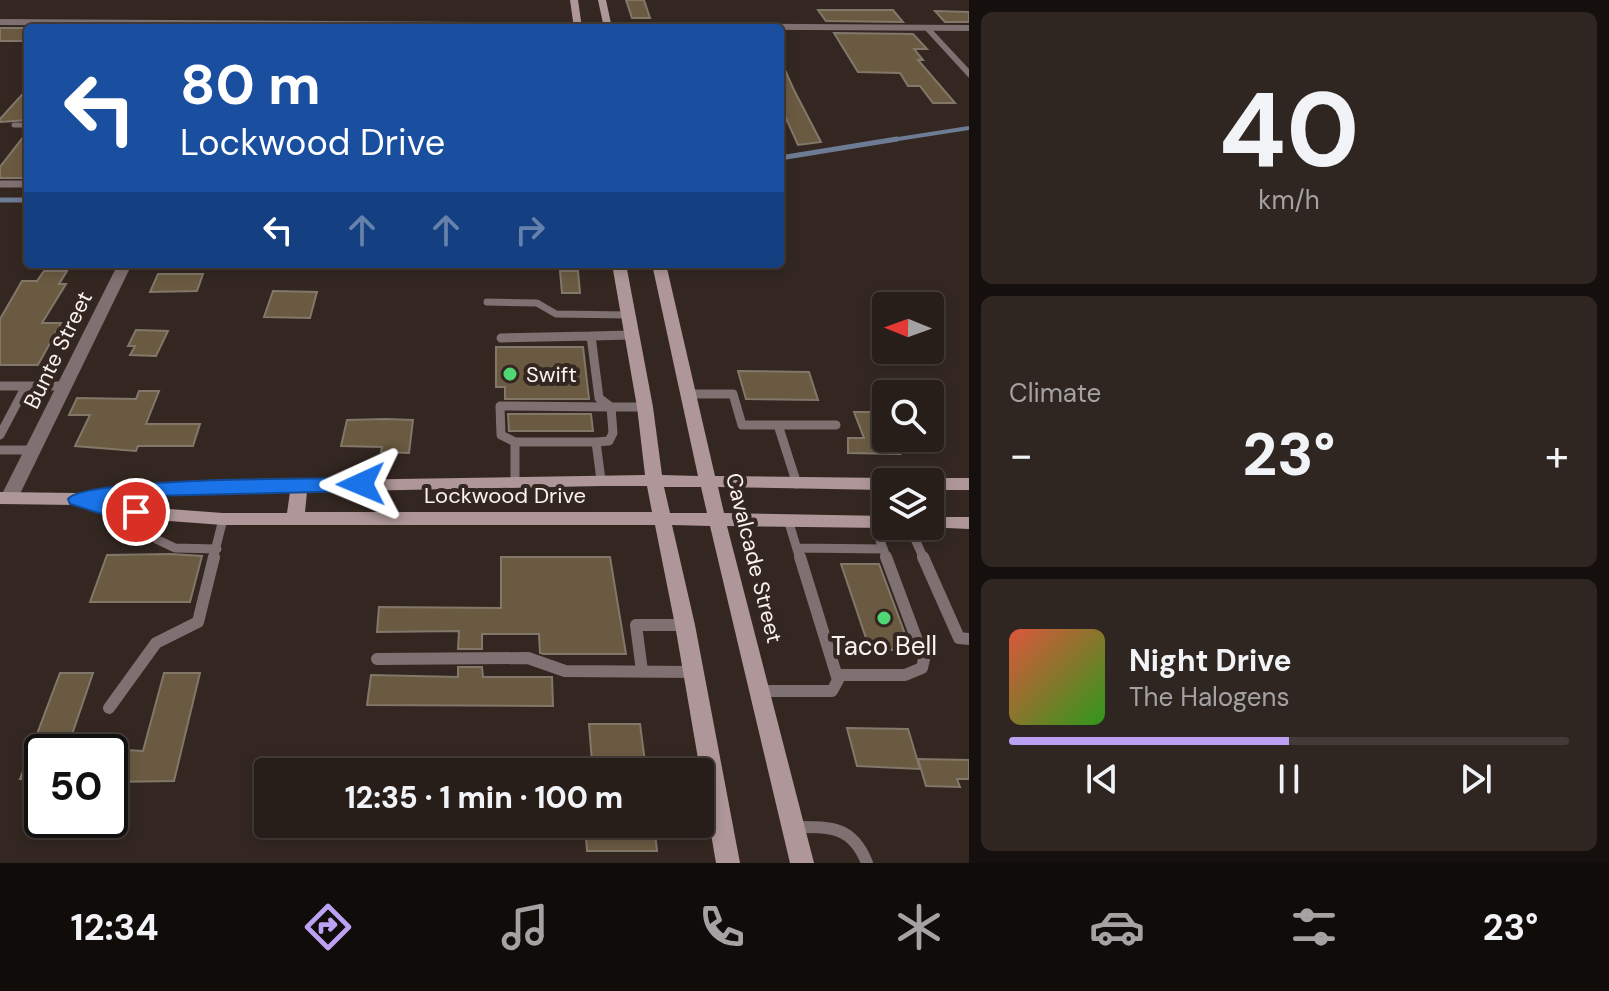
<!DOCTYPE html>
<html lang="en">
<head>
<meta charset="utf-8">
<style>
  body { margin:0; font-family:"DM Sans",sans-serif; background:#2f2622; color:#f1f3f6; height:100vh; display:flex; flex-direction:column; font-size:30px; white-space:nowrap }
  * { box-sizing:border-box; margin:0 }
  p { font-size:26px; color:#a4a2a2 }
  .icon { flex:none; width:44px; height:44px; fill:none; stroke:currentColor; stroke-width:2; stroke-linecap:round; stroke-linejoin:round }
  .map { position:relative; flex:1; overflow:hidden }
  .details { display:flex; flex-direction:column; gap:12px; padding:12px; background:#15100e; width:640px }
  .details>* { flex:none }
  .banner { position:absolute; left:24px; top:24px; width:760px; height:244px; border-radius:8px; box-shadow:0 4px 12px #0003,0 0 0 2px #433b38; background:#1a4fa0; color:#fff; overflow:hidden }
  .needle { width:52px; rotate:271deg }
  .controls { position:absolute; left:872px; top:292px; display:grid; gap:16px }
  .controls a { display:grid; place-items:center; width:72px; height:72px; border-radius:8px; background:#271d19; box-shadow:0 4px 12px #0003,0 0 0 2px #433b38; font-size:40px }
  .speed { position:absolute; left:24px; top:734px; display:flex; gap:16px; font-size:40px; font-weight:700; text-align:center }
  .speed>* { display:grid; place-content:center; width:104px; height:104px; border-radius:50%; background:#271d19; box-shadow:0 4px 12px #0003,0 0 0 2px #433b38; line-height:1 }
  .speed .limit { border:4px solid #111; border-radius:12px; background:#fff; color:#111 }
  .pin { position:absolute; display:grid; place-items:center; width:68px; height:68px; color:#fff; margin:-34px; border:4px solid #fff; border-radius:50%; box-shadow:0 2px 8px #0007 }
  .me { position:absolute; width:88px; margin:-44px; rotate:269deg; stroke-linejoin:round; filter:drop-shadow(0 0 6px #0008) }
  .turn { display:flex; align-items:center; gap:28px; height:168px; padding:0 24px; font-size:36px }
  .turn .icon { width:104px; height:104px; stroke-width:2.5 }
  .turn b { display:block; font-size:56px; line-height:68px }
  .lanes { display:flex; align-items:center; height:76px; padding:0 24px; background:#0003; justify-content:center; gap:40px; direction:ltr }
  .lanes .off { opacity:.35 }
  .big { font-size:60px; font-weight:800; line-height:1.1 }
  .details .tile { flex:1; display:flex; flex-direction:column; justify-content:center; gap:12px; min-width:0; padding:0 28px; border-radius:12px; background:#2f2622 }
  .details .dial { align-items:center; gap:0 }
  .dial b { font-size:104px; line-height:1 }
  .song { display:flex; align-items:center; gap:24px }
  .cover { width:96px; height:96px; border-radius:12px; background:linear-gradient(135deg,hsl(10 70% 55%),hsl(110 70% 35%)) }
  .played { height:8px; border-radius:4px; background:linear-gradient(90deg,#bca0f2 50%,#433b38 50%) }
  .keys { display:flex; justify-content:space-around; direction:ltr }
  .heat { display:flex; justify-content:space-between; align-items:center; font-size:44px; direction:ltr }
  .trip { position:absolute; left:254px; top:758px; width:460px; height:80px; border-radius:8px; background:#271d19; box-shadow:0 4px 12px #0003,0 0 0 2px #433b38; font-weight:800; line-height:80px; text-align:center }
  .tab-bar { display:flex; height:128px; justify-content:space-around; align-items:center; background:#100c0a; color:#a4a2a2 }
  .tab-bar .icon { width:56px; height:56px }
  .tab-bar .current { color:#bca0f2 }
  .tab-bar b { font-size:36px; color:#f1f3f6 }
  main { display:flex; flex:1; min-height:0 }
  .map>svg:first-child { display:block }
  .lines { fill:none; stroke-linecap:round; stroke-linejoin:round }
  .stream-far1 { stroke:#6d7b94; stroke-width:4 }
  .stream { stroke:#6d7b94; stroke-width:5 }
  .building { fill:#6a5a41; stroke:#81786a; stroke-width:2 }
  .service-far3 { stroke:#7f7071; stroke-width:5 }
  .service-far2 { stroke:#7f7071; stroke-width:7 }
  .service-far1 { stroke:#7f7071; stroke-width:9 }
  .service { stroke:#7f7071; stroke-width:12 }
  .minor { fill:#7f7071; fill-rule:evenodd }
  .tertiary { fill:#7f7071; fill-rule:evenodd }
  .secondary { fill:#af9799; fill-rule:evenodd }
  .route { fill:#1a73e8; stroke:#114b97; stroke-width:2 }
  .poi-dot { fill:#50d674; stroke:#342721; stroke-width:3 }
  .labels { text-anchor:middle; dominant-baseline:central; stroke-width:8; stroke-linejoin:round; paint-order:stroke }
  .street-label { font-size:22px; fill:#fcf2ef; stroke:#342721 }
  .poi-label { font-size:22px; fill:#fcf2ef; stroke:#342721; text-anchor:start }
  .near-poi-label { font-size:26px; fill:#fcf2ef; stroke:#342721 }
</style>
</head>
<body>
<main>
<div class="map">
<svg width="969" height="863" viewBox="0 0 969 863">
  <rect width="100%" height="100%" fill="#342721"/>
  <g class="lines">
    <path class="stream-far1" d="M885,141L969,128"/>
    <path class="stream" d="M780,158L897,139
      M0,200H28"/>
  </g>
  <path class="building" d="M626,0H644L650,18H632Z
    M818,10H893L903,22L826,21Z
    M935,11L969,12V22H945Z
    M0,28H28V41H0Z
    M834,33L913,34L927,49H914L923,60H918L955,103H933L920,86H908L900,73L858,72Z
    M780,59L794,90L821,142L798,145L780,105Z
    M28,88V120L0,122V119Z
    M28,131V178H0V167Z
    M44,271H67L59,284H66L42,323H61L38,365H0V319L22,281H37Z
    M560,271H578L580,293H562Z
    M158,274H203L197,291L150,292Z
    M273,291L317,292L310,318L264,317Z
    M136,330L168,331L156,356L130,355L135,346H128Z
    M496,347H583L589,399H505V387H496Z
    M738,371L809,372L818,400L746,399Z
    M139,391H159L146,424H200L193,446H138L136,451L75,446L90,415H69L77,398L136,399Z
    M854,412H882L886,438H893L900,454L848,453V438H864Z
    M508,414H591L593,431H509Z
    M386,419L413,420L409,453L381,452L382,447L341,446L347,420Z
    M171,554L202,556L190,602H90L107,555Z
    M501,557H610L626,654H544L540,653L539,634H482V649H458L459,631L377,632L379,607L501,608Z
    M841,564H879L911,650H870Z
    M458,667H482L483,677H552L553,706L367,705L371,675L458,677Z
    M60,673H93L66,752H42V779H20Z
    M164,673H200L174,781L110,782V749L143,751Z
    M589,724H640L645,762H592Z
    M847,728L908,729L920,769L857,766Z
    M918,759L969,760V779H957L960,787L926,786Z
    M585,824H654L657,851H587Z"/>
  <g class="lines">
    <path class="service-far3" d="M780,123L783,130L780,131
      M14,125H28"/>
    <path class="service-far2" d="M0,184H28
      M487,302L537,303L556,314L628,315"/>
    <path class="service-far1" d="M632,335L591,336L599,398L611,407H645
      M501,338L591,336
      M0,386H65
      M688,394H733L742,425H836
      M778,425L797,484
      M0,435L26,386
      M515,442L501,435L500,406L611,407L613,433L609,441L596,442
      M0,450H33
      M515,482V442H596L601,480
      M157,514L156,539L175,548L217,549
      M873,522L887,559
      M789,523L800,559
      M909,526L924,559
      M797,548L883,549
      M213,559L223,519"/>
    <path class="service" d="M923,557L959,638L969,639
      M377,659L528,658L565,671L693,672
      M642,671L636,625H685
      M837,675H905L922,668L924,659L886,557
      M760,691H832L838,680L800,557
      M109,708L156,643L198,622L214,557
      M793,827C830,827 852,825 867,863"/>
    <path class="minor" d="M928,25L969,69V78L925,30L924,28Z
      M118,264H132L18,498L15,502H3L0,498Z"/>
    <path class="tertiary" d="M0,19L969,25V31L0,25Z"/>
    <path class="secondary" d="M570,0H578L582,28H574Z
      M598,0H606L612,28H604Z
      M612,264H626L653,407L662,475L698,476L652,264H666L715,476L886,478L893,482H886V490L718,487L724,513L886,516V526H893L886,528L727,526L814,863H790L710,526L672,525L695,625L740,863H716L675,625L655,525H223L115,517L77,505L0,504V492L77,493L147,483L645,475L637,407ZM601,486H647L652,512H305L307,492ZM664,487H701L707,513H670ZM290,492L287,513H223L115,505L104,501L147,495Z
      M930,478H969V490H930V482H923Z
      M930,517H969V529L924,527L930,526Z"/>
  </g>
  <path class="route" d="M361,478L371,484L361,491L147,496L109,502L143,507L146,512L136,519L115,518L70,504L68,499C83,477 321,479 361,478Z"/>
  <g class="poi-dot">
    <circle cx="510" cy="374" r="8"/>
    <circle cx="884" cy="618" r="8"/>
  </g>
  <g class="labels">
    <g class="street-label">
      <text transform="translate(58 350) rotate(-64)">Bunte Street</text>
      <text x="505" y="495">Lockwood Drive</text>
      <text transform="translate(754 558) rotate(76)">Cavalcade Street</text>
    </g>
    <g class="poi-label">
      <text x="526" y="374">Swift</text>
    </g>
    <g class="near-poi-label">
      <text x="884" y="646">Taco Bell</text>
    </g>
  </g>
</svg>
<div class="controls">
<a><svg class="needle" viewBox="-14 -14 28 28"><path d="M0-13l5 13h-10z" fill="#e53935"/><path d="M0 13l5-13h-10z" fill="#a4a2a2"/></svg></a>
<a><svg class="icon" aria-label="search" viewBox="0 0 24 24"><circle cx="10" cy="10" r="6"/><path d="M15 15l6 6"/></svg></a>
<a><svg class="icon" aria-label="layers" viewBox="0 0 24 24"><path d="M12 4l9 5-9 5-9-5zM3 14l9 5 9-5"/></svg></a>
</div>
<div class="speed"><div class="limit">50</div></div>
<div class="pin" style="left:136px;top:512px;background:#d93025"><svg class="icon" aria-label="arrive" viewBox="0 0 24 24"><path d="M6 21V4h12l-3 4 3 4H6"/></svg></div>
<svg class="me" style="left:361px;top:484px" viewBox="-20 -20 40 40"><path d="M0-17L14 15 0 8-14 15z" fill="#1a73e8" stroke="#fff" stroke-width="4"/></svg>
<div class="trip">12:35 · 1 min · 100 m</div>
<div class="banner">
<div class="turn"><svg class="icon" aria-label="left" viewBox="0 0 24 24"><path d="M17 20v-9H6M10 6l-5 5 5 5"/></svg><div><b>80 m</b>Lockwood Drive</div></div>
<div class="lanes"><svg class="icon" aria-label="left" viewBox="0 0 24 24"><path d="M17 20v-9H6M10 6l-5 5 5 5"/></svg><svg class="icon off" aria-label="ahead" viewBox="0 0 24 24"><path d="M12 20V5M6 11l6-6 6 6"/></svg><svg class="icon off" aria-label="ahead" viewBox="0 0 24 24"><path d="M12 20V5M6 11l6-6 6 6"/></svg><svg class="icon off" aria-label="right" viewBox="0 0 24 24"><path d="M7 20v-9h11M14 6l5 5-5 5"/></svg></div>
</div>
</div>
<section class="details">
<div class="tile dial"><b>40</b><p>km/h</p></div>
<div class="tile"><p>Climate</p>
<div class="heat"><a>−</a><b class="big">23°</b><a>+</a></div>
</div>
<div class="tile">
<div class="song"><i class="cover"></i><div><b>Night Drive</b><p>The Halogens</p></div></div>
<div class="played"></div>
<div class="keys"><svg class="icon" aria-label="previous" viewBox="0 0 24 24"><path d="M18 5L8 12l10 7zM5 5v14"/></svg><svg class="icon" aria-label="pause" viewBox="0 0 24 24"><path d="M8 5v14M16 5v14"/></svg><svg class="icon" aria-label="next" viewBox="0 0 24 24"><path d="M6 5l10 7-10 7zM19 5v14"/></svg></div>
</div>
</section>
</main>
<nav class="tab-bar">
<b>12:34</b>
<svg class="icon current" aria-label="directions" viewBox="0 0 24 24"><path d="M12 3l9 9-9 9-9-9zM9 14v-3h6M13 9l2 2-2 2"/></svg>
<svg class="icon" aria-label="music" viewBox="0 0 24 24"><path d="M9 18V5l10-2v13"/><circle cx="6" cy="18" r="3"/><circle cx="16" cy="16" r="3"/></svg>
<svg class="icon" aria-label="phone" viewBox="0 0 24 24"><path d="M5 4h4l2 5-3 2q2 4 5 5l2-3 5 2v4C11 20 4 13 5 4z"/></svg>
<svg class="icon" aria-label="climate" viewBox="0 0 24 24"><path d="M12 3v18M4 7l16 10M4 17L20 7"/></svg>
<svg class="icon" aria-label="car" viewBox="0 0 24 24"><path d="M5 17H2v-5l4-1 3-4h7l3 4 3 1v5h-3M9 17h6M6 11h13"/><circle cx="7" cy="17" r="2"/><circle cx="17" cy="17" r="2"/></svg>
<svg class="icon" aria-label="filters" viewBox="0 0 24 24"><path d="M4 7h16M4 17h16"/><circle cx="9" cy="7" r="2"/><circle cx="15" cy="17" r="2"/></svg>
<b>23°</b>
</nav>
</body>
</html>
